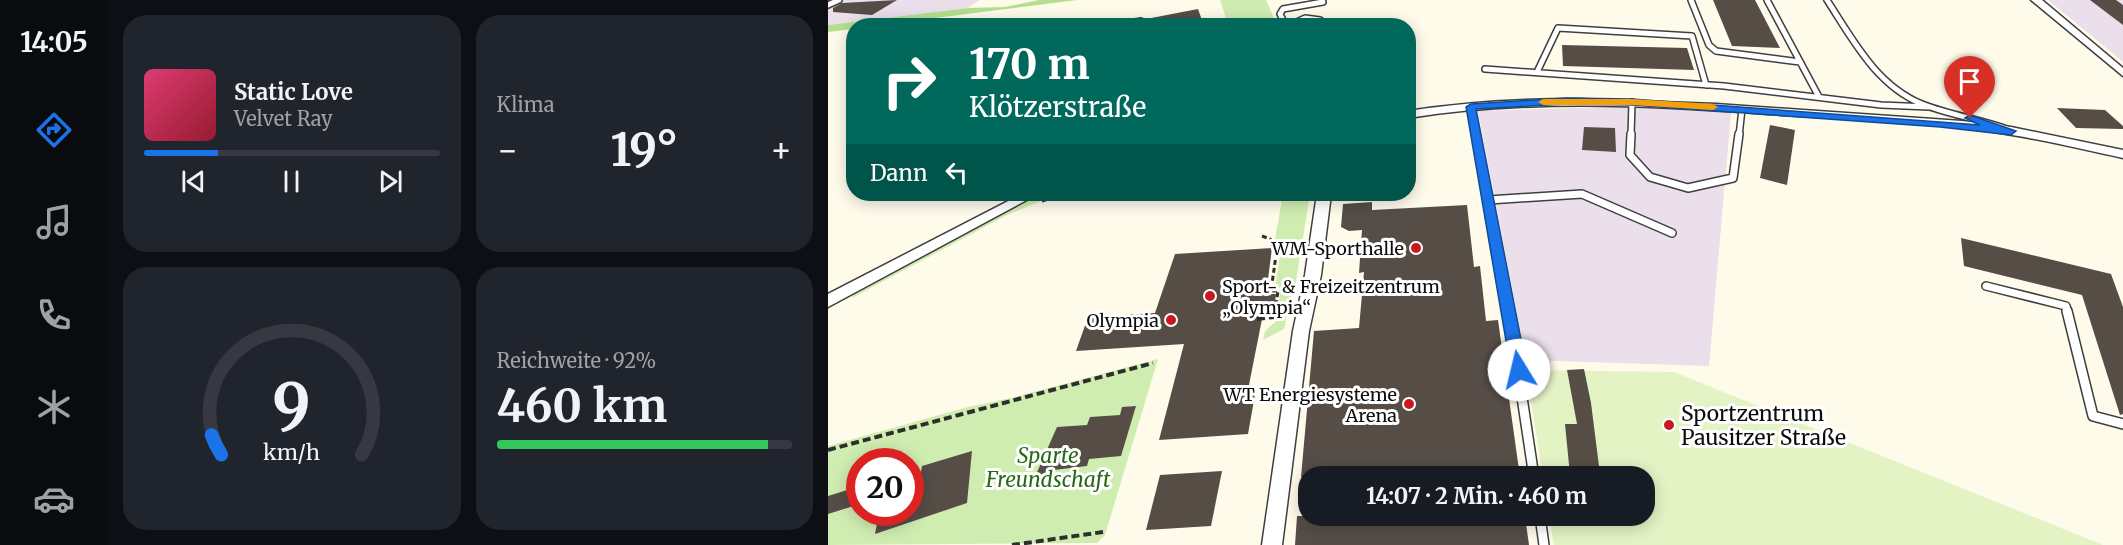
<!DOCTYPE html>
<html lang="de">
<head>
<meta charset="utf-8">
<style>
  body { margin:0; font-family:Merriweather,serif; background:#20242c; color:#f1f3f6; height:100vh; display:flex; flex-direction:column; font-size:22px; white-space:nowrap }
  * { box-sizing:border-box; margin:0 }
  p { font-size:20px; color:#9ea1a6 }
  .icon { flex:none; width:33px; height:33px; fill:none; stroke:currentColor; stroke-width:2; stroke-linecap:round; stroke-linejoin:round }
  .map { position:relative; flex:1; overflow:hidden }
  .panel { display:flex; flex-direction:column; gap:15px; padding:15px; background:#0d0f14; width:720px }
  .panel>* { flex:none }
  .guide { position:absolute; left:18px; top:18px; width:570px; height:183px; border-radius:24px; box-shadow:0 3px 15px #0003; background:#00695c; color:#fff; overflow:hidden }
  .speed { position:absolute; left:18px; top:448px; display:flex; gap:12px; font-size:30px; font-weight:700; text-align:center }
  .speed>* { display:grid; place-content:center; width:78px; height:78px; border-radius:50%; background:#171b24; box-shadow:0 3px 15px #0003; line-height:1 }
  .speed .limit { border:9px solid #d22; background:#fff; color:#111 }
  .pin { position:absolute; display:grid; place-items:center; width:51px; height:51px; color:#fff; margin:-62px -26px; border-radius:50% 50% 50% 0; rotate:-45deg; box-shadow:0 0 6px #0007 }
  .pin .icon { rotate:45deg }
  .me { position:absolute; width:66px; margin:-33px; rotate:351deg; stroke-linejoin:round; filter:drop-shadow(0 0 4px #0008) }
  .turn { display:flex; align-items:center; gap:21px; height:126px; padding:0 24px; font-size:27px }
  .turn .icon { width:78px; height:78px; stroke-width:2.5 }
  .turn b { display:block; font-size:42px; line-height:51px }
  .then { display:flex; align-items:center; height:57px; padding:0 24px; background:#0003; gap:12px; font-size:22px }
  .big { font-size:45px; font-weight:700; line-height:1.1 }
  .panel .card { flex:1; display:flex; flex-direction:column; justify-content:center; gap:9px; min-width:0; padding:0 21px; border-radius:24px; background:#20242c }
  .panel .dial { align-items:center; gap:0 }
  .dial svg { height:156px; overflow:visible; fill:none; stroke:#363941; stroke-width:7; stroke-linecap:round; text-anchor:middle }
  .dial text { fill:#f1f3f6; stroke:none }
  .song { display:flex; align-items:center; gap:18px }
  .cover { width:72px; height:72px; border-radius:9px; background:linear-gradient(135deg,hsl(340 70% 55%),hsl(350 70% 35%)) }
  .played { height:6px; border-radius:3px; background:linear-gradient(90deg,#1a73e8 25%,#363941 25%) }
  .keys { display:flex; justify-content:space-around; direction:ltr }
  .heat { display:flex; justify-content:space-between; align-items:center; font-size:33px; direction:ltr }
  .charge { height:9px; border-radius:4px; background:linear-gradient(90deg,#34c759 92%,#363941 0) }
  .panel .tiles { flex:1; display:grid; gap:15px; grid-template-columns:repeat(2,1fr) }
  .trip { position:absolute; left:470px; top:466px; width:357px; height:60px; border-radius:24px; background:#171b24; box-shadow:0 3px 15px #0003; font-weight:700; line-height:60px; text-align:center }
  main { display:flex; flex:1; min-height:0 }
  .tabs { display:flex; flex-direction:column; width:108px; justify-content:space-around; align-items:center; background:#090b0e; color:#9ea1a6 }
  .tabs .icon { width:42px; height:42px }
  .tabs .active { color:#1a73e8 }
  .tabs b { font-size:27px; color:#f1f3f6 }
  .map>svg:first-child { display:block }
  .industrial { fill:#ebdfec }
  .green { fill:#d0edb1; fill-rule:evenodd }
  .forest { fill:#b3df8f }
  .pitch { fill:#e3f3c4 }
  .building { fill:#564d47 }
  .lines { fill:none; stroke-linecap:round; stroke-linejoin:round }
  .service-far2-casing { stroke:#3f3f3f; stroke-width:8 }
  .service-far1-casing { stroke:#3f3f3f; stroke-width:10 }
  .service-casing { stroke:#3f3f3f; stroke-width:12 }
  .minor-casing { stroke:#3f3f3f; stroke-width:3 }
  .path-far1 { stroke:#2e2e2e; stroke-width:3; stroke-dasharray:5 3; stroke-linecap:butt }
  .path { stroke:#2e2e2e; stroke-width:4; stroke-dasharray:8 4; stroke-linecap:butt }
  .service-far2 { stroke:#fff; stroke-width:5 }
  .service-far1 { stroke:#fff; stroke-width:7 }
  .service { stroke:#fff; stroke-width:9 }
  .minor { fill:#fff; fill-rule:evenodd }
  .route { fill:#1a73e8; stroke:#114b97; stroke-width:1.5 }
  .slow { fill:#f59e0b }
  .poi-dot { fill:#c81821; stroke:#fff; stroke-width:2 }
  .labels { text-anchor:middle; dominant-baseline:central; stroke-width:6; stroke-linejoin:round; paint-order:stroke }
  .poi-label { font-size:18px; fill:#0c0c0c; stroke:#fff; text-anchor:end }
  .near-poi-label { font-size:21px; fill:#0c0c0c; stroke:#fff; text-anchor:start }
  .near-park-label { font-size:21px; font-style:italic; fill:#286917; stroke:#fff }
</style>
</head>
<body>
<main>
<nav class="tabs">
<b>14:05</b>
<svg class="icon active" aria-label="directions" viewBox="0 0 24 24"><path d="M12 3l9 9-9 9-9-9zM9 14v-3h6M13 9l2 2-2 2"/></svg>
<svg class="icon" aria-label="music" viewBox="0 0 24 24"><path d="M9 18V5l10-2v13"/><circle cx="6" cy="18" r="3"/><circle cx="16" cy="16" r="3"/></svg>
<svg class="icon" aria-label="phone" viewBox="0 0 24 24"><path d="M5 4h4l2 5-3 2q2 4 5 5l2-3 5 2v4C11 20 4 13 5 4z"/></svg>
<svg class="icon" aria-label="climate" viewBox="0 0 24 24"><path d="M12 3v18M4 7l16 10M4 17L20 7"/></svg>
<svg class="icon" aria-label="car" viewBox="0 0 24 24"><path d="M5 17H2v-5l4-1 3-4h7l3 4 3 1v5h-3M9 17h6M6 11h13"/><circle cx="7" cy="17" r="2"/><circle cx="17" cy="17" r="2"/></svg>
</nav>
<section class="panel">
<div class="tiles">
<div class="card">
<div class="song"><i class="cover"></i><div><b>Static Love</b><p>Velvet Ray</p></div></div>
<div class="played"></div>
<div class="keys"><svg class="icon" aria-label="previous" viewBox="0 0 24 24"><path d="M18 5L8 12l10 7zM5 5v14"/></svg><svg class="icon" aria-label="pause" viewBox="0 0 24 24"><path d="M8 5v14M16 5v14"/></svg><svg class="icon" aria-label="next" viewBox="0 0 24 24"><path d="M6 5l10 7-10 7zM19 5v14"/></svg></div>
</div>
<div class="card"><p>Klima</p>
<div class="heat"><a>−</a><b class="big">19°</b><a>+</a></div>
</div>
<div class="card dial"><svg viewBox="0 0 100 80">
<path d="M14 69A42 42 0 1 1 86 69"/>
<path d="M14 69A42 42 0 0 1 9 59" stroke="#1a73e8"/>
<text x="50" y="56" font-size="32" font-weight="700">9</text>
<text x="50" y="72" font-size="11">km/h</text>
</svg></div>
<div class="card"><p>Reichweite · 92%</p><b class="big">460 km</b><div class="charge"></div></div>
</div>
</section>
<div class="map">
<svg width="1295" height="545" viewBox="0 0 1295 545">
  <rect width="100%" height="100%" fill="#fffbeb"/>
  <path class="industrial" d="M0,0H152L140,8L0,25Z
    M1220,0H1295V62Z
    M809,106L903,113L881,366L698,360L650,111Z"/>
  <path class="green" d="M392,0H438L449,25H400Z
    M217,194H230L179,215L24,298L27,291L185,207Z
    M455,194H482L467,287L447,288L453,248L447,239Z
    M464,293L456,329L435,340L437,331L448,321L452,294Z
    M330,359L277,535L269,543L0,545V446L140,407L187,397ZM32,462H82V513H32Z"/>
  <path class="forest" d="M211,0H249L52,25L26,26L25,29L0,32V25L140,8L177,7Z"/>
  <path class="pitch" d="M698,370L846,372L1275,545H726L721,516H816V477H715Z"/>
  <path class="building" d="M69,0L44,15L5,12V8L14,3Z
    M885,0H927L952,48L904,46Z
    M1262,0H1288L1295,5V25Z
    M370,9L376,26H322L318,19Z
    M734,45L859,48L866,70L735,66Z
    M1229,108L1277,110L1295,126V129L1248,128Z
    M942,125L967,130L959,185L932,178Z
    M756,127L787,128L788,152L754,150Z
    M544,202V210L639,205L646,267L652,266L658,321L670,320L692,477H473L486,331L531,328L536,272L531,273L534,230L521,231L513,227L515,204Z
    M1133,238L1283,274L1295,307V414L1292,415L1254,295L1136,266Z
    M444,248L439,287H443L442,294H448L446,313L435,314L420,390L428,389L420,434L331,440L356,344L248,351L260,317L327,313L347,254Z
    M756,369L763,403L772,474L742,475L737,424H749L739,370Z
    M308,406L293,456L261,459L259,466L226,470L223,478L206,479L229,427L259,425L262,417L292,415L294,407Z
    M144,451L139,503L47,534L51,513H86L94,466Z
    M394,471L383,526L318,530L332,475Z
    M32,486V504L0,514V496Z
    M469,516H697L701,545H467Z"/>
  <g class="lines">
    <g class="service-far2-casing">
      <path id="service-far2" d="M863,0L881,45L888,51L972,62
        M939,0L991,97
        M999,0C1025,40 1048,85 1094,104C1122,115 1151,119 1179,129
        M0,5L11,0
        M282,26L313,21L317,26
        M458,26L452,14L455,9L495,2
        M460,26L477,18L492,20L489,26
        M657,69L896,86L1053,105L1101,107
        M709,72L730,28L864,36L878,85
        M643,107L648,136
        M803,136L804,102
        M911,136L914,109"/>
    </g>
    <g class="service-far1-casing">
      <path id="service-far1" d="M648,134L681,313
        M803,134L802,155L822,177L860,188L905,178L911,134
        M661,200L754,194L844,233
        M1158,286L1238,306L1240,313"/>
    </g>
    <g class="service-casing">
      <path id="service" d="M681,311L706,477
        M1239,311L1265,416L1295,424
        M712,516L716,545"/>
    </g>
    <g class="minor-casing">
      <path id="minor" d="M1203,0H1214L1295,68V76Z
        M750,99L888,104L1134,121L1183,127L1295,150V158C1258,150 1221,141 1184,135C1104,121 1019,119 939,114C819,105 699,99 580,118V111C637,102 693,99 750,99Z
        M194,194H210L0,307V294Z
        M489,194H503L493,275L481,331L454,545H434L465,331L477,275Z"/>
    </g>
    <path class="path-far1" d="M214,201L238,194
      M434,236L442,239L449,248L443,291
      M444,291L466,290
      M447,313L450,291"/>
    <path class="path" d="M429,319L446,317L447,311
      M0,450L325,363
      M184,545L275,532"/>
    <use href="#service-far2" class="service-far2"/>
    <use href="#service-far1" class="service-far1"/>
    <use href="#service" class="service"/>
    <use href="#minor" class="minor"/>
  </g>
  <path class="route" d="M738,98L804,99L1152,125L1137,118L1142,115L1188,131L1183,135L1112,127L804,105L738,104L648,109L699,370L697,374L691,376L686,374L683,370L638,107L643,104Z"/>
  <path class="slow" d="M804,99L885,104L890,107L885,110L804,105H715L710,102L715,99Z"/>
  <g class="poi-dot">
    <circle cx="588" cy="248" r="6"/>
    <circle cx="382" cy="296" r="6"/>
    <circle cx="343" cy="320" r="6"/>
    <circle cx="581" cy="404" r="6"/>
    <circle cx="841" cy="425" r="6"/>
  </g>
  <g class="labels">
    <g class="poi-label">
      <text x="576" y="248">WM-Sporthalle</text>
      <text x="394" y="286" text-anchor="start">Sport- &amp; Freizeitzentrum<tspan x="394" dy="21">„Olympia“</tspan></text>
      <text x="331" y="320">Olympia</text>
      <text x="569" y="394">WT Energiesysteme<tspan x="569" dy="21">Arena</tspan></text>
    </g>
    <g class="near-poi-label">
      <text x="853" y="413">Sportzentrum<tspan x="853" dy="24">Pausitzer Straße</tspan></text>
    </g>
    <g class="near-park-label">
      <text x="220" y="455">Sparte<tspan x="220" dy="24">Freundschaft</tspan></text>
    </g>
  </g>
</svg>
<div class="speed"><div class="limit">20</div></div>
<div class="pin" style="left:1142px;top:118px;background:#d93025"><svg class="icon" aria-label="arrive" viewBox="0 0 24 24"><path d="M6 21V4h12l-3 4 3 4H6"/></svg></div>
<svg class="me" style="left:691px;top:370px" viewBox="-20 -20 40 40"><circle r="19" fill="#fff"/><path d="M0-13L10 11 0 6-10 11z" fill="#1a73e8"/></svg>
<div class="trip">14:07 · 2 Min. · 460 m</div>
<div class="guide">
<div class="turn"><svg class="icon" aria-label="right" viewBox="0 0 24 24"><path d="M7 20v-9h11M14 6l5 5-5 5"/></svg><div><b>170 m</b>Klötzerstraße</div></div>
<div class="then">Dann<svg class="icon" aria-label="left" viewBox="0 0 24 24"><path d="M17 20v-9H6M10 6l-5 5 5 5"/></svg></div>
</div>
</div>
</main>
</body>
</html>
